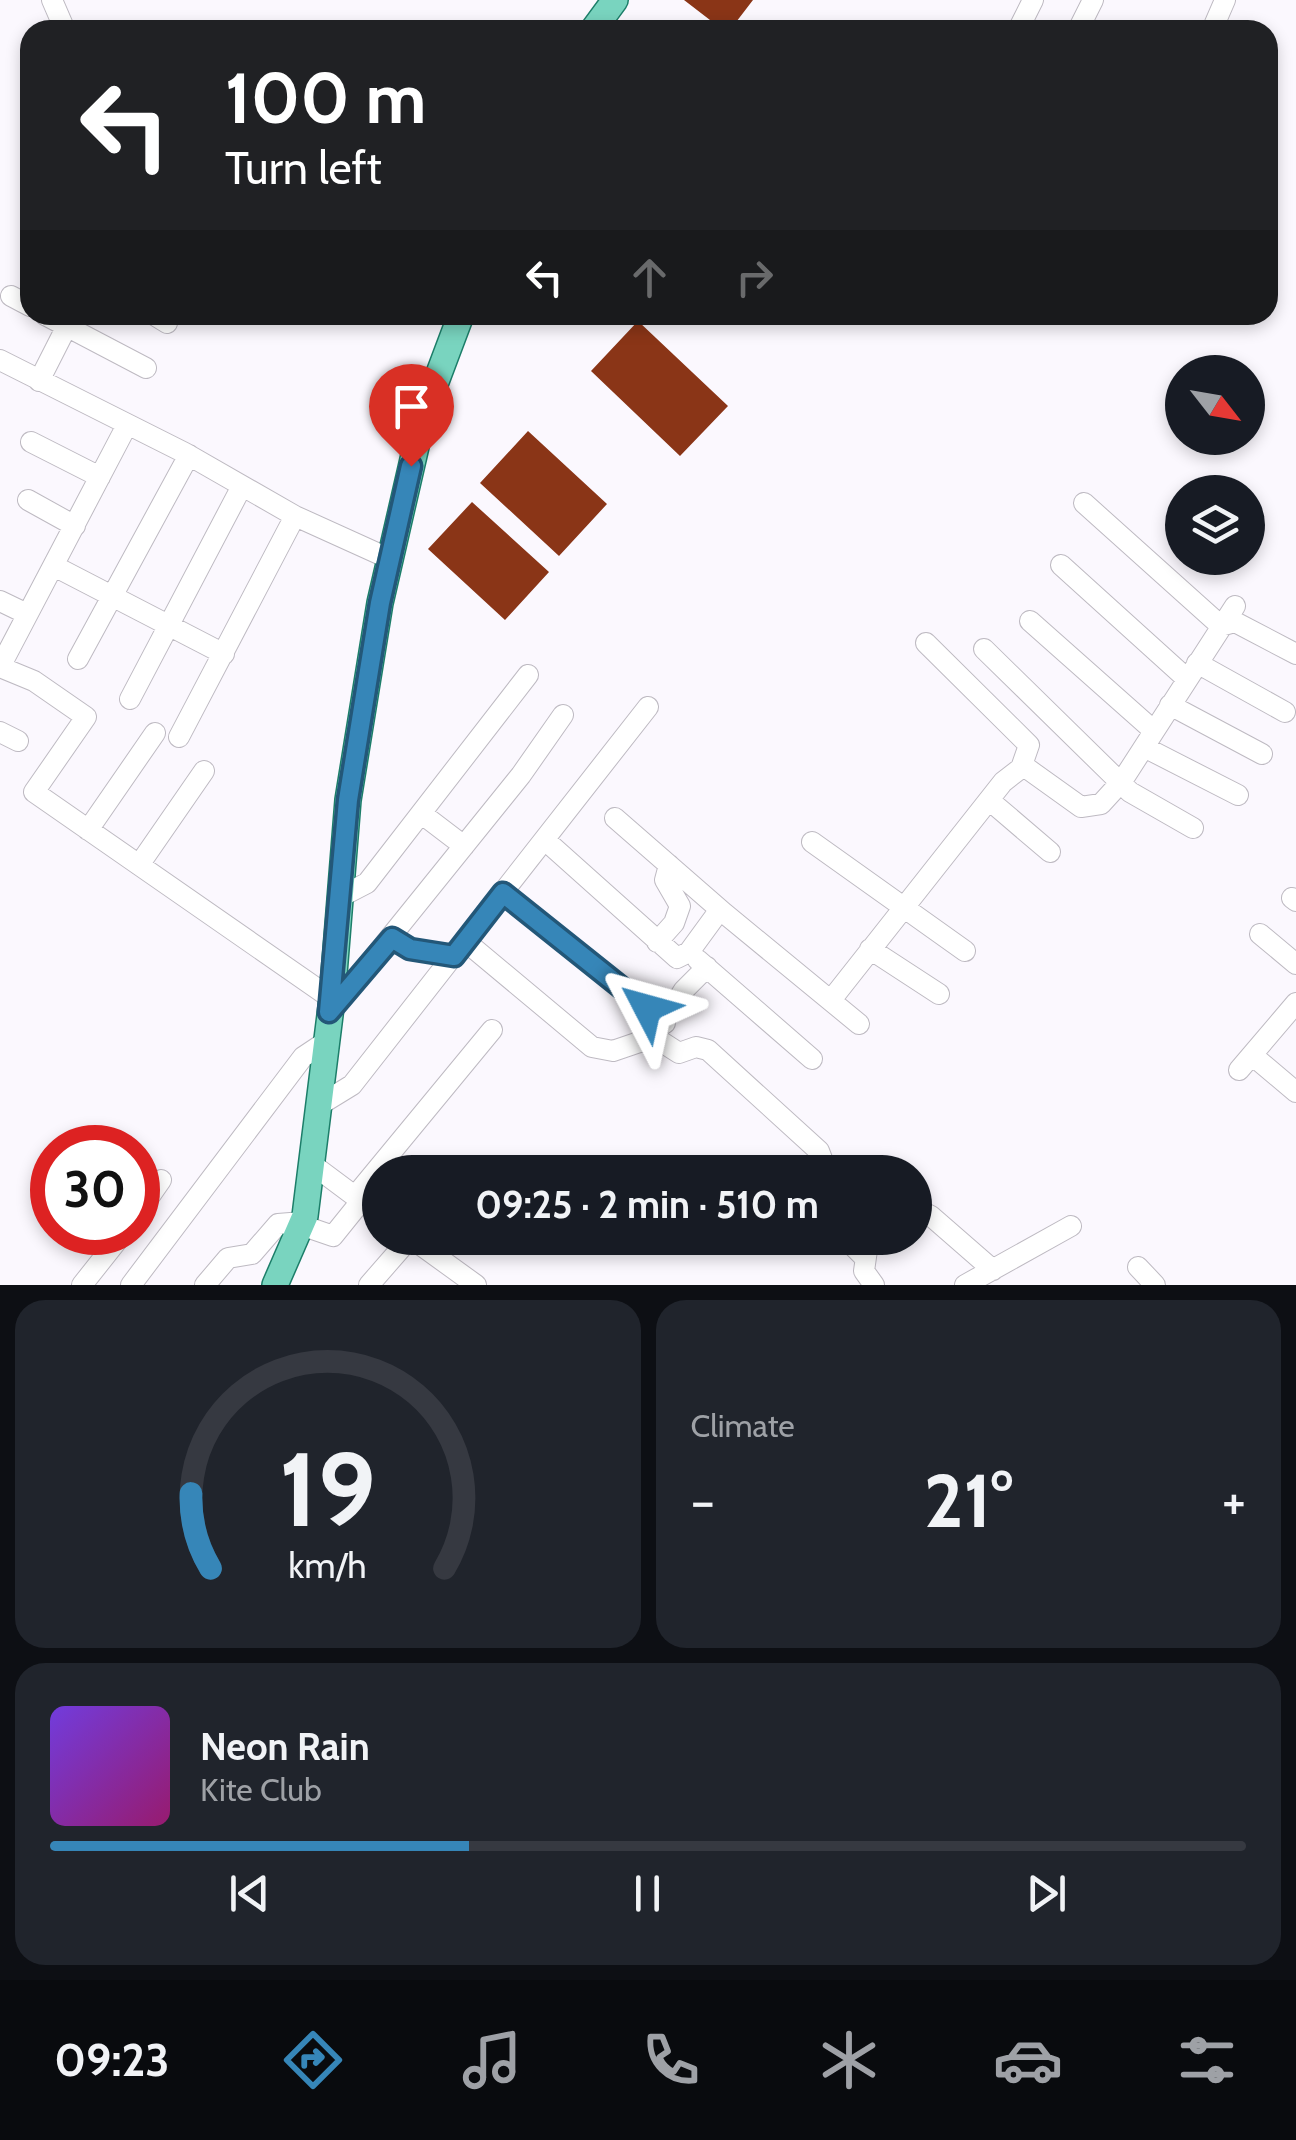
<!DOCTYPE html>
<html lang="en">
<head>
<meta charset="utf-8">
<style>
  body { margin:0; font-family:Cabin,sans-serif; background:#20242c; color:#f1f3f6; height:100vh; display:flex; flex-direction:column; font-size:38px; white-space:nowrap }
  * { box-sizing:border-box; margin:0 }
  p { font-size:32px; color:#9ea1a6 }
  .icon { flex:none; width:55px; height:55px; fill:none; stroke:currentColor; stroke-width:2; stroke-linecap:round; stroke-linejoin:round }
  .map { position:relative; height:1285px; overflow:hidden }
  .drawer { display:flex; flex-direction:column; gap:15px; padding:15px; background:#0d0f14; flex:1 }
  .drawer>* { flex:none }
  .hud { position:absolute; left:20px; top:20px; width:1258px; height:305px; border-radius:30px; box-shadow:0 5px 15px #0003; background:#202124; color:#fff; overflow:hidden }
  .needle { width:65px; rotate:121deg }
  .fabs { position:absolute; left:1165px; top:355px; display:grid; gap:20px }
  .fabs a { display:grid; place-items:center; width:100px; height:100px; border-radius:50%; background:#171b24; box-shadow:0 5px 15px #0003; font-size:50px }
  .speed { position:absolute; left:30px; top:1125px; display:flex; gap:20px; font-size:50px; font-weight:700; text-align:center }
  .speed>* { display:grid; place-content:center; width:130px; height:130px; border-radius:50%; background:#171b24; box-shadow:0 5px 15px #0003; line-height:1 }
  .speed .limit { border:15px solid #d22; background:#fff; color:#111 }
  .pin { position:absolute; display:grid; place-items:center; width:85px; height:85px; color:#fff; margin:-102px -42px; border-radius:50% 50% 50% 0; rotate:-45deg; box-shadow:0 0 10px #0007 }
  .pin .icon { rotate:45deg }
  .me { position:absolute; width:110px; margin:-55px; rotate:309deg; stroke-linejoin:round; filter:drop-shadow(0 0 8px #0008) }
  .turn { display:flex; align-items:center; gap:35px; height:210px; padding:0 40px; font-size:45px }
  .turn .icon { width:130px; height:130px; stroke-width:2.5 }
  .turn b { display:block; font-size:70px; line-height:85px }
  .lanes { display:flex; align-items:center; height:95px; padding:0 40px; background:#0003; justify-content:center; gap:50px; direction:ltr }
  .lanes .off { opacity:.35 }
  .big { font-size:75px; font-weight:800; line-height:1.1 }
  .drawer .widget { flex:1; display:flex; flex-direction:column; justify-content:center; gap:15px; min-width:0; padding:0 35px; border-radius:30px; background:#20242c }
  .drawer .dial { align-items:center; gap:0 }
  .dial svg { height:260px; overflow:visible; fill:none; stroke:#363941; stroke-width:7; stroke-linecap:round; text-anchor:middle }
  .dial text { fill:#f1f3f6; stroke:none }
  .song { display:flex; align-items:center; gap:30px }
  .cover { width:120px; height:120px; border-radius:15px; background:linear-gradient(135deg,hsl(260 70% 55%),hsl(320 70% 35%)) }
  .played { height:10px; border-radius:5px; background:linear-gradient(90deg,#3686b8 35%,#363941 35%) }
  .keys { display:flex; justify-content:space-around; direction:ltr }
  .heat { display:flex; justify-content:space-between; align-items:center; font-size:55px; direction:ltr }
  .drawer .tiles { flex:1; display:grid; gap:15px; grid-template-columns:1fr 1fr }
  .widget:last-child { grid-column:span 2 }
  .trip { position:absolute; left:362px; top:1155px; width:570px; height:100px; border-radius:50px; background:#171b24; box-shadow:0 5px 15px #0003; font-weight:800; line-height:100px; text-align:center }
  .dock { display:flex; height:160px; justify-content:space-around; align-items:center; background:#090b0e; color:#9ea1a6 }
  .dock .icon { width:70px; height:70px }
  .dock .active { color:#3686b8 }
  .dock b { font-size:45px; color:#f1f3f6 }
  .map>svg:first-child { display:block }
  .building { fill:#8a3517 }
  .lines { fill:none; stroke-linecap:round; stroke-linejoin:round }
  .minor-casing { stroke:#bebac2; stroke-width:22 }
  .major-casing { stroke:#1c7e69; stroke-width:28 }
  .minor { stroke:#fff; stroke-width:20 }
  .major { stroke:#79d4bf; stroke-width:25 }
  .route-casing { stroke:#235778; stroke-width:25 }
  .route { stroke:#3686b8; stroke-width:18 }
</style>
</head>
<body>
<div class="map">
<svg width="1296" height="1285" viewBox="0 0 1296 1285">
  <rect width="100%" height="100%" fill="#fbf8fe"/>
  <path class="building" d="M684,0H753L730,30H723Z
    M638,321L728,406L680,456L591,371Z
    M528,431L607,504L559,556L480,483Z
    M472,502L549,572L505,620L428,549Z"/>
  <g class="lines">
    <g class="minor-casing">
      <path id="minor" d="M52,0L65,30
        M1018,30L1033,0
        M1078,30L1093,0
        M1212,30L1225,0
        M11,296L30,306
        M45,315L146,368
        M154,315L167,323
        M0,360L185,453L295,516L390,559
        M39,381L72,316
        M31,442L100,477
        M28,500L75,526
        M1084,503L1221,626L1235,622L1296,654
        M1061,565L1187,679
        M54,566L224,654
        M0,601L27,614
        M1030,621L1154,731
        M984,649L1130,792L1193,828
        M78,659L189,455
        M1197,663L1285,712
        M0,667L34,681L86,717L34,792L332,999
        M0,667L127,425
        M130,699L242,486
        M1170,705L1262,754
        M0,732L18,741
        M179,737L295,516
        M1144,747L1238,795
        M1021,768L1028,769L1081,807L1101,804L1122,781L1235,606
        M989,800L1050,852
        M422,814L464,846
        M615,818L724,913
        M88,830L155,733
        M545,840L677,958L689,952L716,915L724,913L859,1024
        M812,842L965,951
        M139,865L204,771
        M503,893L665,1023
        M340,897L367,883L528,675
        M1292,898L1296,901
        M1260,934L1296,964
        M392,939L410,949L454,956
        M465,941L592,1047L613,1051L654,1037L684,990L707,967
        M657,942L674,923L680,906L665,880L669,865
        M870,949L939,994
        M698,960L812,1059
        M831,1000L1003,782L1021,768L1029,745L926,643
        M330,1012L521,775L563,715
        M654,1037L679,1053L696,1047L708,1050L819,1151L827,1172
        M1252,1055L1296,1092
        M1239,1070L1296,1003
        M321,1104L352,1085L648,707
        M313,1165L380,1215
        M356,1195L492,1030
        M915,1208L931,1216L993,1270
        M138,1213L161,1180
        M301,1225L333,1236L362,1200
        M411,1238L476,1285
        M845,1238L865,1258
        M1138,1267L1155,1285
        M82,1285L124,1232
        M131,1285L303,1057L327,1041
        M205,1285L228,1258L252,1254L278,1224L303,1222
        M369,1285L410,1238
        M874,1285L864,1271L867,1250L875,1238
        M965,1285L1071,1226"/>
    </g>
    <g class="major-casing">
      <path id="major" d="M593,30L615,0
        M275,1285L305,1216L332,999L348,800L380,603L423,416L461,315"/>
    </g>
    <use href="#minor" class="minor"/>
    <use href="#major" class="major"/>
  </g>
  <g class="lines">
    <g class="route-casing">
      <path id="route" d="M411,466L380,603L348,800L329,1012L392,938L410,949L454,956L503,893L647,1008"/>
    </g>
    <use href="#route" class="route"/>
  </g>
</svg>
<div class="fabs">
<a><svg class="needle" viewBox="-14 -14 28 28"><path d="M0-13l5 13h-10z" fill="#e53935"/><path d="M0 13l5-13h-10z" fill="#9ea1a6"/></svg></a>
<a><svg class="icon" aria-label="layers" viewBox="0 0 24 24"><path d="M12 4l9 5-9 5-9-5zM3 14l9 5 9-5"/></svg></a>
</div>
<div class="speed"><div class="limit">30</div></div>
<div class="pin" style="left:411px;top:466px;background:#d93025"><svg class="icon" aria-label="arrive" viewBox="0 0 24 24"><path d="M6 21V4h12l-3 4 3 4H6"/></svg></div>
<svg class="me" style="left:647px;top:1008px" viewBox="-20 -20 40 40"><path d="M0-17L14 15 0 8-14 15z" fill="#3686b8" stroke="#fff" stroke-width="4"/></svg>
<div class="trip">09:25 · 2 min · 510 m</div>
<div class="hud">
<div class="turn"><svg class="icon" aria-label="left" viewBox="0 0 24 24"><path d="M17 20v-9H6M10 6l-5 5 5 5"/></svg><div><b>100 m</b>Turn left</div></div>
<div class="lanes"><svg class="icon" aria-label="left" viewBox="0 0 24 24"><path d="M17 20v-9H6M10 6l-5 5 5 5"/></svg><svg class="icon off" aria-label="ahead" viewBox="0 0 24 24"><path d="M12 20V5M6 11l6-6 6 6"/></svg><svg class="icon off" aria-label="right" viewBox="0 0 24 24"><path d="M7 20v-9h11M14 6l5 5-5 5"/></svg></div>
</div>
</div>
<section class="drawer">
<div class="tiles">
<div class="widget dial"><svg viewBox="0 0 100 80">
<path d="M14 69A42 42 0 1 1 86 69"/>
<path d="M14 69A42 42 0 0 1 8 46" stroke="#3686b8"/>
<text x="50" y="56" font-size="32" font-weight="700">19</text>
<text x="50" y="72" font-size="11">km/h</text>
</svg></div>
<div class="widget"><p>Climate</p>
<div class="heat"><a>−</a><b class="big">21°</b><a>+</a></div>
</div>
<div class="widget">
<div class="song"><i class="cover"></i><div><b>Neon Rain</b><p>Kite Club</p></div></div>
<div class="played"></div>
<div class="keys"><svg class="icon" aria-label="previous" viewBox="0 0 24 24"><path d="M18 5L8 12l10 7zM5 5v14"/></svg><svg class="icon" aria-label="pause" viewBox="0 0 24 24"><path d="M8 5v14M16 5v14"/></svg><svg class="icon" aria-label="next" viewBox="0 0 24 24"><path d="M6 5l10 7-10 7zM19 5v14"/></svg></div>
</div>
</div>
</section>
<nav class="dock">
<b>09:23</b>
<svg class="icon active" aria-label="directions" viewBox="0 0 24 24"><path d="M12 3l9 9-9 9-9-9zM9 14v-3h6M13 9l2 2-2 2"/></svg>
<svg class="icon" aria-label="music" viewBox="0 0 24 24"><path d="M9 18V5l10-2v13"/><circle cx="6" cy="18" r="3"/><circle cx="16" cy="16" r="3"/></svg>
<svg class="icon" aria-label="phone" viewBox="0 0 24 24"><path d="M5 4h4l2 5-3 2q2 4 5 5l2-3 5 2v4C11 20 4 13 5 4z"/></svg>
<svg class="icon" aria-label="climate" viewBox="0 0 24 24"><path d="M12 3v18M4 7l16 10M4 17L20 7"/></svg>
<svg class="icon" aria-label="car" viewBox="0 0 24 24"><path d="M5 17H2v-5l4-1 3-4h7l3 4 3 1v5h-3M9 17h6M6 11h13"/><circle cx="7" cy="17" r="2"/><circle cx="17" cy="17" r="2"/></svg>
<svg class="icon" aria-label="filters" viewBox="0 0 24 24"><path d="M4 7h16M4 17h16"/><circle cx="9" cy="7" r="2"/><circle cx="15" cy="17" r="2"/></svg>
</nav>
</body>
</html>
